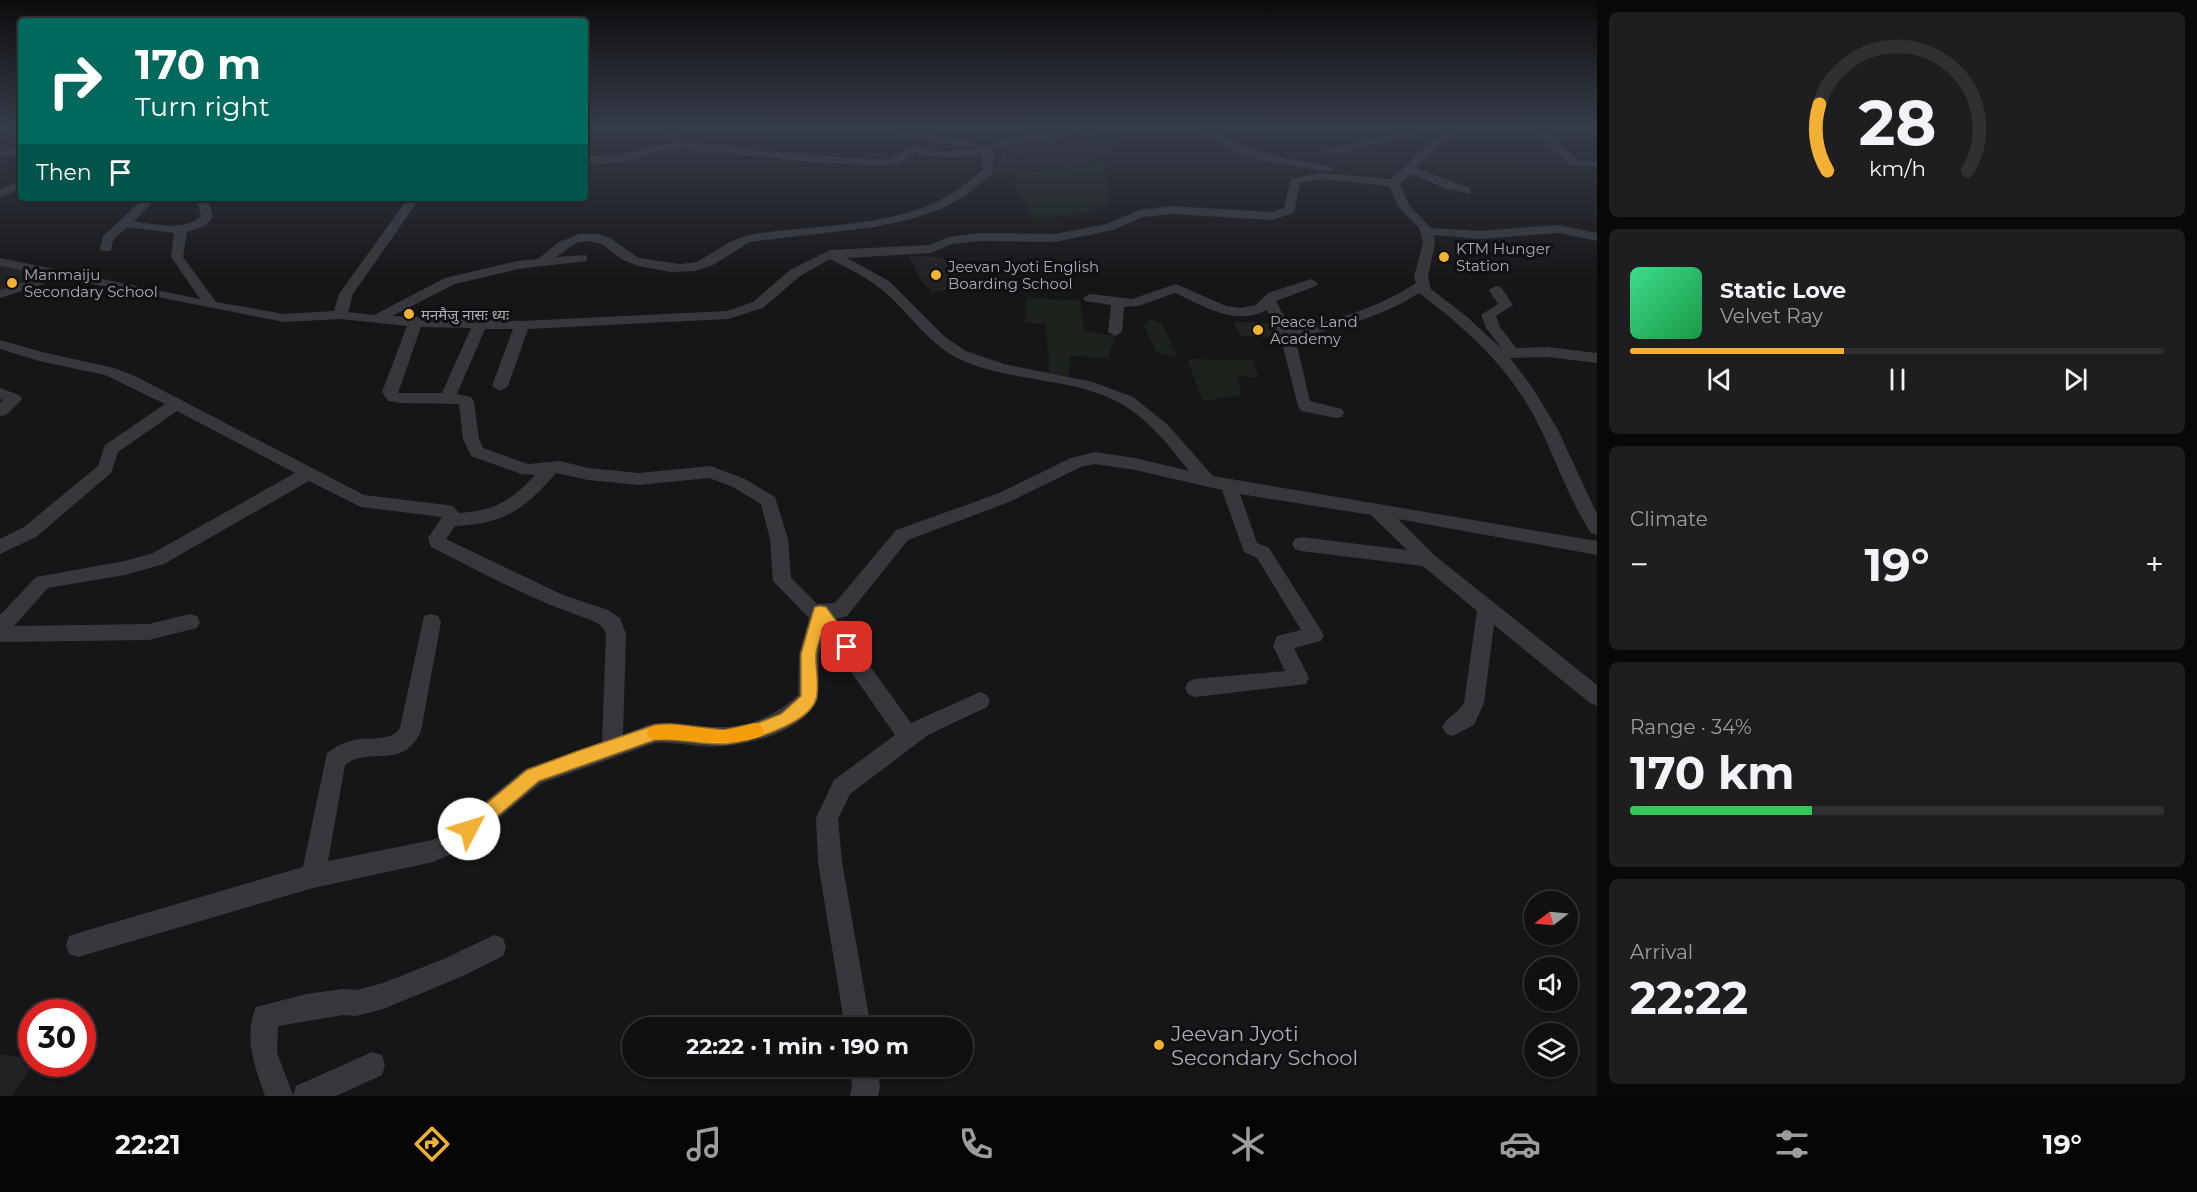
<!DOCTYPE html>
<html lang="en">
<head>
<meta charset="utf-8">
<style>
  body { margin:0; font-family:Montserrat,"Noto Sans Devanagari",sans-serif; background:#1e1e20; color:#f1f3f6; height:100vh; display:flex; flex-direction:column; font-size:22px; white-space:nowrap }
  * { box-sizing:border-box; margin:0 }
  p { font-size:20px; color:#9c9d9f }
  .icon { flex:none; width:33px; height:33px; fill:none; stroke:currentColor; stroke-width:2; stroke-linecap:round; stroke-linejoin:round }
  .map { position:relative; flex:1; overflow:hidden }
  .panel { display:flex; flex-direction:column; gap:12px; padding:12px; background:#09090a; width:600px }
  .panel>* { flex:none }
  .guide { position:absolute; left:18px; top:18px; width:570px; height:183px; border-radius:6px; box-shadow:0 2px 4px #0004,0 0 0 2px #303032; background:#00695c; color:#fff; overflow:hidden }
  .needle { width:39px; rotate:254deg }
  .buttons { position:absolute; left:1524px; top:891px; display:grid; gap:12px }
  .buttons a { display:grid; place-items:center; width:54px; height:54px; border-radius:50%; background:#101012; box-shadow:0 2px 4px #0004,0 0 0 2px #303032; font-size:30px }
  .speed { position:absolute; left:18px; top:999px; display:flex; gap:12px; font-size:30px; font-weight:700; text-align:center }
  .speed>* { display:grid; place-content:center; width:78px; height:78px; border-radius:50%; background:#101012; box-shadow:0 2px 4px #0004,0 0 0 2px #303032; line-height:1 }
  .speed .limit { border:9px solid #d22; background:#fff; color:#111 }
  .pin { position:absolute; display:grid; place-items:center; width:51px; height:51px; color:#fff; margin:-26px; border-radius:12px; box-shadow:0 3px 9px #0006 }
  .me { position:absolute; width:66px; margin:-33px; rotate:50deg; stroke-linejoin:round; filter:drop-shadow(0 0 4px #0008) }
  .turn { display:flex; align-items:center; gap:21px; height:126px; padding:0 18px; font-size:27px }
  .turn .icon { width:78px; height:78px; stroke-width:2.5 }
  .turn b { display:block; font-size:42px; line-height:51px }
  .then { display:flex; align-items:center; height:57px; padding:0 18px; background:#0003; gap:12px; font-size:22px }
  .big { font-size:45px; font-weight:700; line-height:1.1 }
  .panel .widget { flex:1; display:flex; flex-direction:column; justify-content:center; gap:9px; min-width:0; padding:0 21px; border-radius:9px; background:#1e1e20 }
  .panel .dial { align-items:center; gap:0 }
  .dial svg { height:156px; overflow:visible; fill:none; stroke:#303032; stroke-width:7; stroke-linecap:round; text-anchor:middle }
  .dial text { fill:#f1f3f6; stroke:none }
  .song { display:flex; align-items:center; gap:18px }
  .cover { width:72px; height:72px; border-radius:9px; background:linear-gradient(135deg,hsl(150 70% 55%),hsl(140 70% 35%)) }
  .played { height:6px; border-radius:3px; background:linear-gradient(90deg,#f2b134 40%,#303032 40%) }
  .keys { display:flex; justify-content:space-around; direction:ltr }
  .heat { display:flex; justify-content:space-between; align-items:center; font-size:33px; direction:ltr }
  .charge { height:9px; border-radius:4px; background:linear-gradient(90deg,#34c759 34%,#303032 0) }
  .trip { position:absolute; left:622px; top:1017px; width:351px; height:60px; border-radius:30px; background:#101012; box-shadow:0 2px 4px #0004,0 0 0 2px #303032; font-weight:700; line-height:60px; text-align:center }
  .tab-bar { display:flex; height:96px; justify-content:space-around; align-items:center; background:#060607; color:#9c9d9f }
  .tab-bar .icon { width:42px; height:42px }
  .tab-bar .selected { color:#f2b134 }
  .tab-bar b { font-size:27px; color:#f1f3f6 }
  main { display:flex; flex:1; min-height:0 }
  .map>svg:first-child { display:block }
  .built { fill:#222225 }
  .green { fill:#1c231d }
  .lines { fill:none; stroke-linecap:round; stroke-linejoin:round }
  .minor { fill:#37383d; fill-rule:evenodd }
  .route { fill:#f2b134; stroke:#9d7322; stroke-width:1.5 }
  .slow { fill:#f59e0b }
  .poi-dot { fill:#f2b134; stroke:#111113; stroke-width:2 }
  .labels { text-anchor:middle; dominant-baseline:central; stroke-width:6; stroke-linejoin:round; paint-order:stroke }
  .far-poi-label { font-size:15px; fill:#a8adb8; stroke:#111113; text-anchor:start }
  .near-poi-label { font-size:21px; fill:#a8adb8; stroke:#111113; text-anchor:start }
</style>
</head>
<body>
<main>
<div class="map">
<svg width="1597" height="1096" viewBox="0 0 1597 1096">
  <rect width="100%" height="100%" fill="#161618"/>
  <path class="built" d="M1113,135L1121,146L1087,165L993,175L1004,152L998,147L1019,141Z
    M909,256L942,257L956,271L950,289L932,292L920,279Z
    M0,265L49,275L0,291Z
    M1234,322L1274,323L1282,338L1241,336Z
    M0,1054L31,1059L33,1064L12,1096H0Z"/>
  <path class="green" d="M1105,158L1108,203C1085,216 1060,218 1034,217L1013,187L1005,184L1016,183L1014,174L1089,166Z
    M1027,297L1080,301L1084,331L1115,336L1108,358L1070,356L1068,380L1048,378C1051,359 1046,343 1046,324L1025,322Z
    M1151,319L1163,324L1176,356L1157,353L1144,326Z
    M1187,359L1253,360L1259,378L1238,376L1241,395L1203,401Z"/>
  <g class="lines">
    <path class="minor" d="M651,127H665L685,138L684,140H676Z
      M880,127H897L968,141L974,144L968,147L913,138Z
      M1091,127H1123L1118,130L1014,143L993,150V173L968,194L941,209L911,219L875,227L750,242L713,265L695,271L671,272L638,266L621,259L602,244L588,241L576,243L556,257L586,255L587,258L586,261L518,269L455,284L392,316L522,321L727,311L753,302L790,270L830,250L929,245L949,237L981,233L1055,234L1106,224L1140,210L1171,206L1272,212L1284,208L1291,179L1321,173L1391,179C1432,146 1427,127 1487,127L1445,140L1416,168L1470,188V194L1447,189L1411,174L1400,184L1409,205L1431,228L1480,231L1558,225L1597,233V241L1558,233L1480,239L1434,235L1435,243L1428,277L1431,289L1466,316L1502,349L1486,328L1481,315L1498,304L1489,290L1496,286L1501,287L1513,305L1496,316L1500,327L1516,348L1548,347L1597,353V363L1548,357L1510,358L1532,387L1557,428L1597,514V535L1591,533C1562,489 1550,437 1520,393C1502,366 1480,343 1455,322C1444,311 1431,303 1419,293C1382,317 1338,328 1295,338L1310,401L1342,409L1344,413L1342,417L1336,418L1301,411L1298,406L1280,335L1267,310C1234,327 1205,306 1175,293L1138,306L1124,307L1122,332L1115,336L1108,332L1111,305L1085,301L1083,298L1090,294L1132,299L1176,284L1226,306L1241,308L1256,305L1268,293L1311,279L1318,283L1316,286L1276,301L1291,330C1336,320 1378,308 1416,283L1414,277L1423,243L1421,234L1419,228L1398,206L1389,186L1321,179L1300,183L1294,213L1272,220L1171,214L1143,217L1113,230L1055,242L981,241L952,244L931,253L847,258L889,281L945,337L966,351L1004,364L1093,382L1133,397L1167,424L1213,476L1597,541V555L1398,519L1434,555L1597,685V706L1590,703L1494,625L1484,703L1474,725L1453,736L1446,734L1442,727C1447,716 1458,714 1464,703L1477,611L1423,566L1301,551L1295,549L1292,544L1295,539L1301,537L1407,550L1371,515L1240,494L1257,543L1269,548L1324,635L1321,641L1294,648L1309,678L1306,684L1195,697L1188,694L1185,688L1188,682L1195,679L1285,671L1273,646L1277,636L1301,630L1257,558L1244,552L1222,490L1135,470L1095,464L1081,467L1009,502L908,540L847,616L836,619L911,723L980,692L987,695L990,701L987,707L928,735L850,794L838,819L842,862L871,1028H845L818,862L816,818L834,780L895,735L824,633L819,654L818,699C804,730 757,743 725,746C702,749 678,741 655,743L540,784L461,850L433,862L313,888L78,957L69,954L66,945L69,936L78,933L303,867L327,753C335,747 344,742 354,740C370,736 390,743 400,728L424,616L431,614L438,616L441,622L421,731C402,772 370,745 345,765L328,861L432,840L445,834L525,769L602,742L606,634C603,622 587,619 577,615C526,597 479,571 431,547L428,538L442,517L361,507L309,481L164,564L125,575L48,588L14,626L149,624L190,614L197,616L200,622L197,628L149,640L0,642V615L36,577L125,561L153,553L295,473L177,411L118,452L111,473L36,537L0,554V539L24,527L98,466L105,445L165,404L105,375L39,361L0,349V340L42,352L114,368L135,376L364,495L447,505L453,506L459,513C494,511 511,501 535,475L521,474L471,456L463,439L459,404L401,403L388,401L382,392L407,326L340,319L284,322L62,278L0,298V290L45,275L0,266V258L200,299L171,257L174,233L127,227L113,240L111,251H101L100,248L103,236L144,198H157L134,221C154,224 184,232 201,216L196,198H208L213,217L205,226L187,232L183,257L216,302L284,314L334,311L339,294L408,198H420L353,294L348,312L374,315L445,278L518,261L538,259L559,242L579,234H597L610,238L639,258L680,264L697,262L730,242L748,235C807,225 880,228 934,203C952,195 967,183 983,170L981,153C959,160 937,158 915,153L898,164L883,166L811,162L682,149L660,151L628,161L601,164L585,161V155C621,161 646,144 680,143C704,142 730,147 754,150C797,154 840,157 883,160L891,159L913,146L935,151H966L1013,137ZM830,259C851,270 871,279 888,295C910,315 928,342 955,357C1008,384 1074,375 1125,406C1151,422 1170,447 1189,471L1135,458L1095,452L1071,458L997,494L896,530L835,603L817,604L791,578L788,539L775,497L745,479L710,466L639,473L588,468L560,461L528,464L483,448L479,439L474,401L471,397L457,394L485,329H513L492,386L500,391L508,386L528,329L728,319L763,308L800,276ZM421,327L471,328L442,393H398ZM556,473L588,480L639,485L709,478L733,487L761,504L770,539L773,581L809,618L799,654L798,695C777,714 753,726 723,727C702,728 680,721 658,723C647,724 634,731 623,735L626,634L620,618L608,610L563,595L446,539L455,526C504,524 525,509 556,473Z
      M1201,127C1218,127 1233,143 1251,149C1276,158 1303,161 1329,166L1335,169L1329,172C1287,165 1230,161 1201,127Z
      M1525,127C1548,127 1562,146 1578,161H1597V167L1571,166L1542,139Z
      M1413,130L1418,133L1417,135L1327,155L1321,152L1327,149Z
      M21,148V154L0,157V151Z
      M21,181V189L0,197V189Z
      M0,388L19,395L22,399L6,415L0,416V403L3,400L0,399Z
      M494,935L503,938L506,947L503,956L463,976L383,1009L356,1016L343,1015L278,1026L277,1053L293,1095L296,1086L372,1052L382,1055L385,1065L382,1075L336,1096H265C255,1067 243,1037 256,1007L306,994L343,989L356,990L383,983L446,958Z
      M850,1066H877L880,1087L878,1096H850L852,1087Z"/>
  </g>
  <linearGradient id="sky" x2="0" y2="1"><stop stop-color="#0c0c0d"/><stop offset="0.45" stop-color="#363c48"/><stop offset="1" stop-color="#363c48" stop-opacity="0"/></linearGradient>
  <rect width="1597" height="281" fill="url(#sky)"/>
  <path class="route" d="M820,606L826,607L855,647L852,652C839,656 831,636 824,627C821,635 817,645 816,654C815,669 820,684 816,699C809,724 747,743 724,744C701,745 678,738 655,740L539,781L475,835L469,837L463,835L461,829L463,823L527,770L578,751L655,725L670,724L724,730L758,723L781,714L801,696V654L813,612L815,607Z"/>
  <path class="slow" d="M756,723L762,726L764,731L762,736C732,747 704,741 673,739C665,739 657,741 649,738L647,733L649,728C673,719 700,731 724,730C735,729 746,725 756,723Z"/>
  <g class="poi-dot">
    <circle cx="1444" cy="257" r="6"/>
    <circle cx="936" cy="275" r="6"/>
    <circle cx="12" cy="283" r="6"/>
    <circle cx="409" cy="314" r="6"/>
    <circle cx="1258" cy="330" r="6"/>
    <circle cx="1159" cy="1045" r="6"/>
  </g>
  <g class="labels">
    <g class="far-poi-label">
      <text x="1456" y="248">KTM Hunger<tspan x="1456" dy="17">Station</tspan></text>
      <text x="948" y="266">Jeevan Jyoti English<tspan x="948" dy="17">Boarding School</tspan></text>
      <text x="24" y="274">Manmaiju<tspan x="24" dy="17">Secondary School</tspan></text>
      <text x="421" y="314">मनमैजु नासः ध्यः</text>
      <text x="1270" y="321">Peace Land<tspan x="1270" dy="17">Academy</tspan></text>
    </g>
    <g class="near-poi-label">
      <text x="1171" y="1033">Jeevan Jyoti<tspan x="1171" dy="24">Secondary School</tspan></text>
    </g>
  </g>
</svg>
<div class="buttons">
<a><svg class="needle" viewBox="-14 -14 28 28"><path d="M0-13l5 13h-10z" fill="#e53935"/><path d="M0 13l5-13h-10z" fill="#9c9d9f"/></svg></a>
<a><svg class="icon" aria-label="sound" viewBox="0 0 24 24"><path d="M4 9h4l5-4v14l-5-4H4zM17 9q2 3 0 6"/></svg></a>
<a><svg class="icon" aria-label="layers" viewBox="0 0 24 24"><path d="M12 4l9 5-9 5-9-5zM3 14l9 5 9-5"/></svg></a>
</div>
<div class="speed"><div class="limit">30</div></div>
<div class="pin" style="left:847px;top:647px;background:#d93025"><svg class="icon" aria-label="arrive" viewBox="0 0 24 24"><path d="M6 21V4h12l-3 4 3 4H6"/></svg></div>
<svg class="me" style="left:469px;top:829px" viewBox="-20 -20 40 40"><circle r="19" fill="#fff"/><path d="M0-13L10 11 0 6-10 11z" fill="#f2b134"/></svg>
<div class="trip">22:22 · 1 min · 190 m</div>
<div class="guide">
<div class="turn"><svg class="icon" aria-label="right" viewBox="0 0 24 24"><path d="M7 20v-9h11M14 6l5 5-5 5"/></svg><div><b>170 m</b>Turn right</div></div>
<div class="then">Then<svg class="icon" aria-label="arrive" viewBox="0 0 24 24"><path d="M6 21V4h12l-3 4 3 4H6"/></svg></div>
</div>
</div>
<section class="panel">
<div class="widget dial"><svg viewBox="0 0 100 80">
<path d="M14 69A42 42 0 1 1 86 69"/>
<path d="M14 69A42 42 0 0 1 10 35" stroke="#f2b134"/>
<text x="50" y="56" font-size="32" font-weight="700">28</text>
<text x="50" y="72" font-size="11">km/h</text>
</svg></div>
<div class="widget">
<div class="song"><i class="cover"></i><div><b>Static Love</b><p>Velvet Ray</p></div></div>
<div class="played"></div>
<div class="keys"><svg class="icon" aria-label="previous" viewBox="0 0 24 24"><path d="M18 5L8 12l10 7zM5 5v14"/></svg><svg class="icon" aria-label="pause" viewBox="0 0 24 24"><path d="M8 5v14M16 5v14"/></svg><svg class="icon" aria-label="next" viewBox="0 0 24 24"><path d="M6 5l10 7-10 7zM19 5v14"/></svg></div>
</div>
<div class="widget"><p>Climate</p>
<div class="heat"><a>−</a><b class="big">19°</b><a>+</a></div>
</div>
<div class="widget"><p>Range · 34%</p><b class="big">170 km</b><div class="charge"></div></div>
<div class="widget"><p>Arrival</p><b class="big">22:22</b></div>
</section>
</main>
<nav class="tab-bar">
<b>22:21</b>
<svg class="icon selected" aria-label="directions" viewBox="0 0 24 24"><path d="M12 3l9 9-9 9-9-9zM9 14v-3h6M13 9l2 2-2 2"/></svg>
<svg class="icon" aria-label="music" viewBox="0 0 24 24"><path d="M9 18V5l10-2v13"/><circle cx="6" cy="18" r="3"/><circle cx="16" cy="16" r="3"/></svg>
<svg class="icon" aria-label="phone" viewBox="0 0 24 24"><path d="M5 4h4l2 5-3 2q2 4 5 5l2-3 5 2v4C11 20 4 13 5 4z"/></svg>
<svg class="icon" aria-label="climate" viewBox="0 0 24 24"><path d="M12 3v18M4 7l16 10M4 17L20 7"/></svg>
<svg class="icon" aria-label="car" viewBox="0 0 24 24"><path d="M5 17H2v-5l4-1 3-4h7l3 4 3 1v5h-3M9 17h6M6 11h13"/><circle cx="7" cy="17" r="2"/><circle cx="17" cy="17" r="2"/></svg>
<svg class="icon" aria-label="filters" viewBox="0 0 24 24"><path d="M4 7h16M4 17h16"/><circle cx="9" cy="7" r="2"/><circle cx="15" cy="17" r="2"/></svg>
<b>19°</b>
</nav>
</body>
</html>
